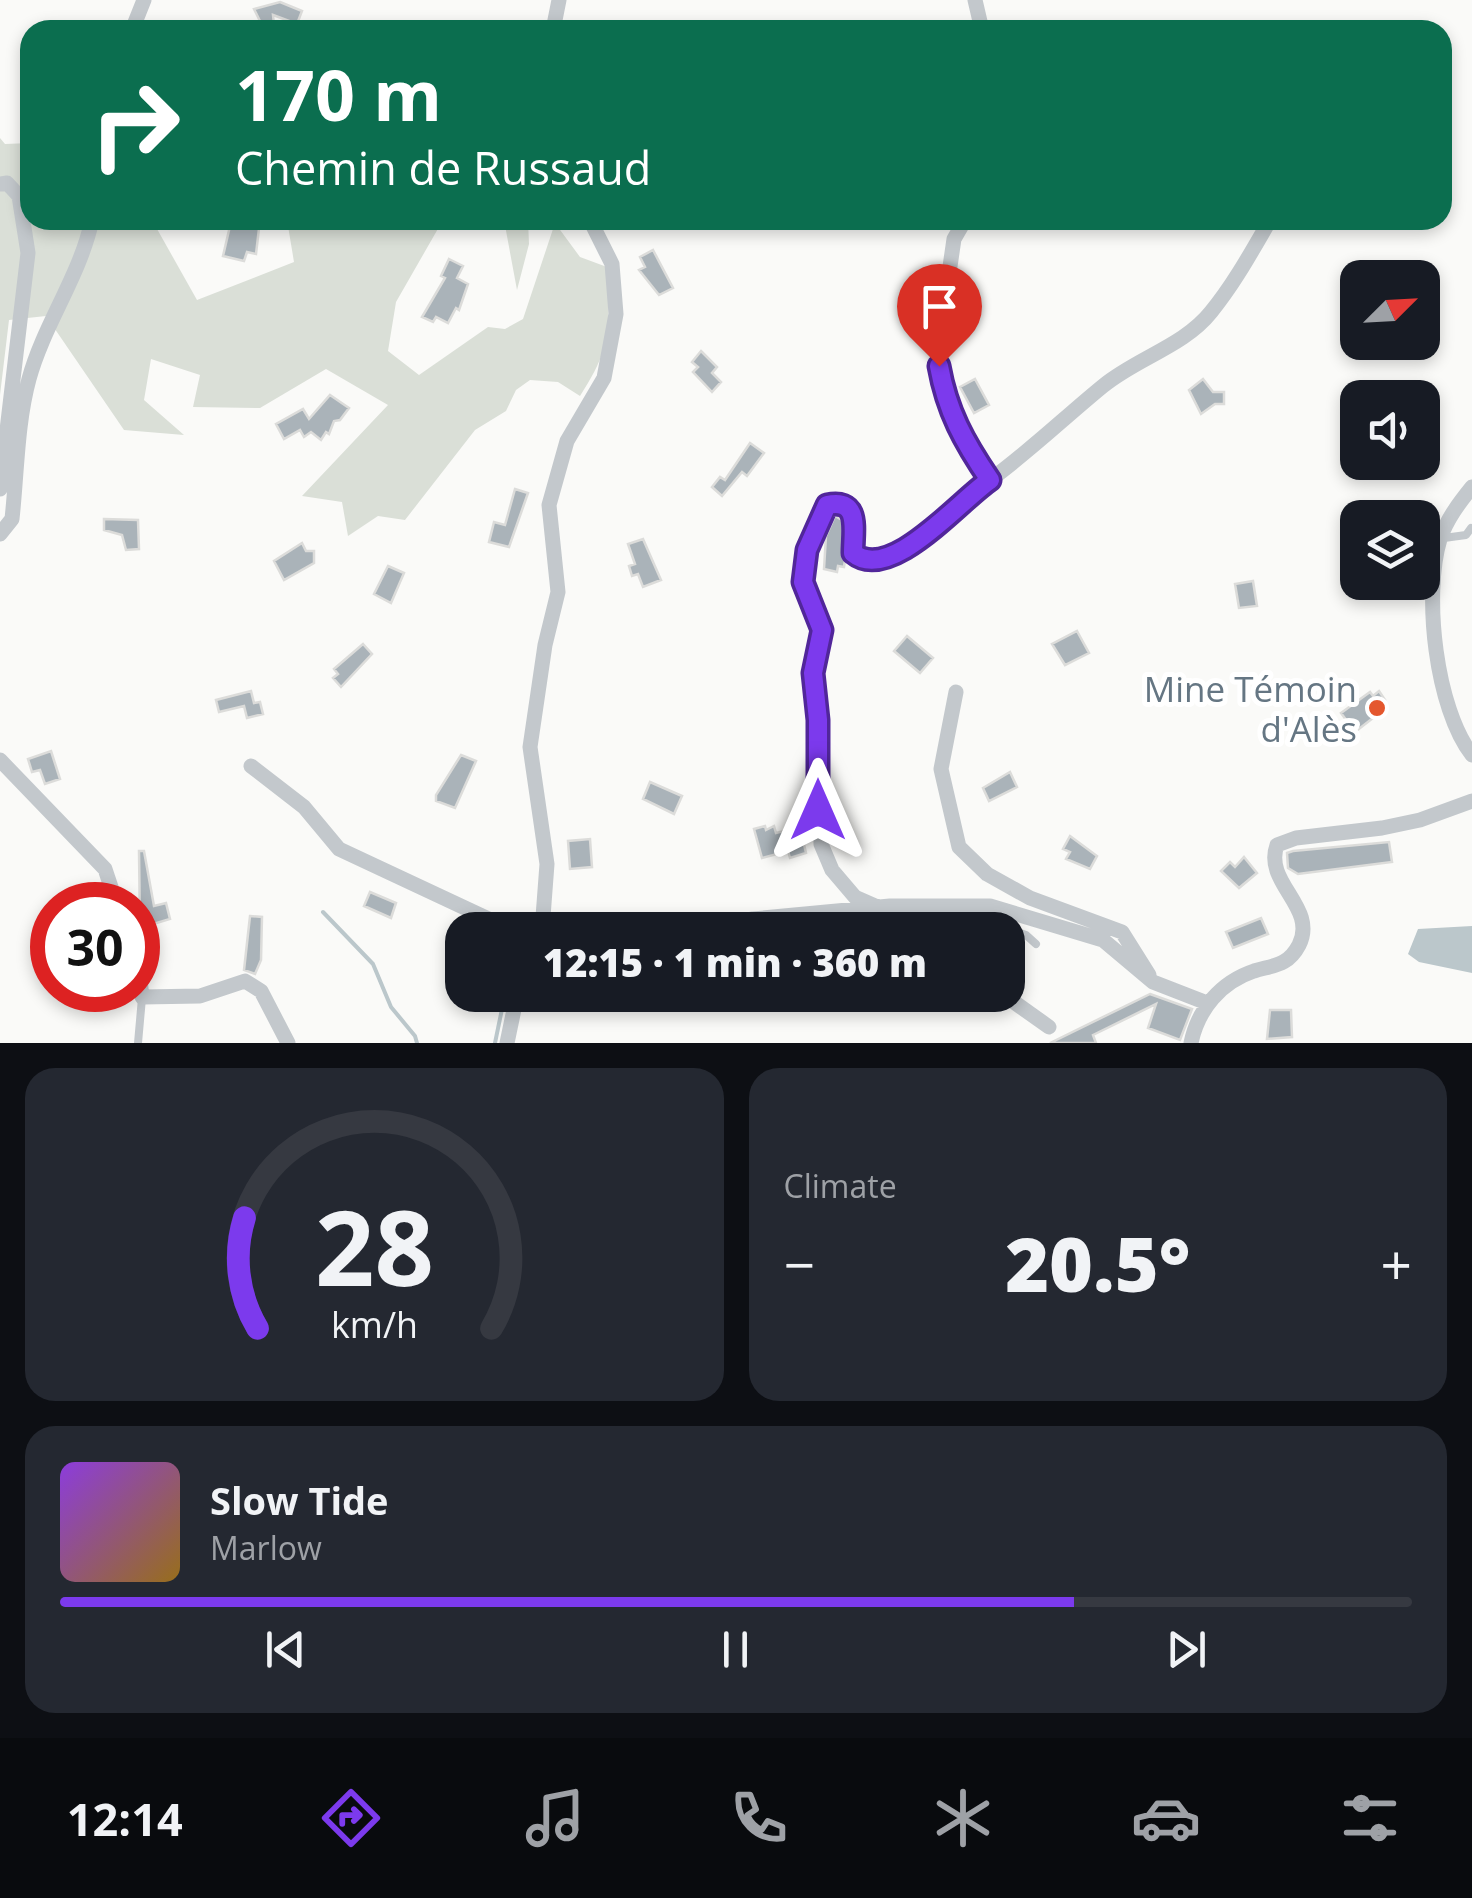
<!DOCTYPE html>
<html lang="en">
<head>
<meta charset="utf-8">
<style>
  body { margin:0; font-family:"Open Sans",sans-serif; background:#242831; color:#f1f3f6; height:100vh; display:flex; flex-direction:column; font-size:38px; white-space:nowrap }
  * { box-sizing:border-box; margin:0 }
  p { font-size:32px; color:#9ea1a6 }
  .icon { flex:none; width:55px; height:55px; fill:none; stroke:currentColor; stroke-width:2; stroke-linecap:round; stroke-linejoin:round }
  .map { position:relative; height:1043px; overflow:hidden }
  .details { display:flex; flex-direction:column; gap:25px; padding:25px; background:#0d0f14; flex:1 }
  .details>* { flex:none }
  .banner { position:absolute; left:20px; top:20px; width:1432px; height:210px; border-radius:30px; box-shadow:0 5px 15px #0003; background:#0b6e4f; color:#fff; overflow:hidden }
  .needle { width:65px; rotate:66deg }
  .buttons { position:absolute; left:1340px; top:260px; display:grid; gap:20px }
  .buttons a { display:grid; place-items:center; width:100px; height:100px; border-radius:20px; background:#171b24; box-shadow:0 5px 15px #0003; font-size:50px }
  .speed { position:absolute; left:30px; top:882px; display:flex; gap:20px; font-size:50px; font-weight:700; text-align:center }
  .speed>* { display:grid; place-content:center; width:130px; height:130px; border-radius:50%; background:#171b24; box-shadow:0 5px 15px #0003; line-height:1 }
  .speed .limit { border:15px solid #d22; background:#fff; color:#111 }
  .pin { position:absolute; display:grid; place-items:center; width:85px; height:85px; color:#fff; margin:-102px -42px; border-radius:50% 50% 50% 0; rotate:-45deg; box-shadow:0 0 10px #0007 }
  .pin .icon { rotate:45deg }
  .me { position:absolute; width:110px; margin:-55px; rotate:0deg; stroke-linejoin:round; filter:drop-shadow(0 0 8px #0008) }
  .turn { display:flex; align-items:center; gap:35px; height:210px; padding:0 50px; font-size:45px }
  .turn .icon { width:130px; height:130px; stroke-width:2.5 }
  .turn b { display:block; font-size:70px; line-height:85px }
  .big { font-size:75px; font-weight:800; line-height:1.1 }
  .details .tile { flex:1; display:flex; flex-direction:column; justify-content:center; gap:15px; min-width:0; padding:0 35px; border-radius:30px; background:#242831 }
  .details .dial { align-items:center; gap:0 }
  .dial svg { height:260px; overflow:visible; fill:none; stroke:#363941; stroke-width:7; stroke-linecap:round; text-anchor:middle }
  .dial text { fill:#f1f3f6; stroke:none }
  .song { display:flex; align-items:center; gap:30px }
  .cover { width:120px; height:120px; border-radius:15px; background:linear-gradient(135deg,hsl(270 70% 55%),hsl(40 70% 35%)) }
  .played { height:10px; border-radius:5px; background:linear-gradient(90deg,#7c3aed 75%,#363941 75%) }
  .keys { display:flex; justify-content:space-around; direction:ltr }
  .heat { display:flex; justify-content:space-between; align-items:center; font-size:55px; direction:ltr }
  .details .tiles { flex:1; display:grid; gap:25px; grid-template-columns:1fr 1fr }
  .tile:last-child { grid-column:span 2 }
  .trip { position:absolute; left:445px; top:912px; width:580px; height:100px; border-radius:30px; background:#171b24; box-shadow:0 5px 15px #0003; font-weight:800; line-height:100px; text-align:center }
  .dock { display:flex; height:160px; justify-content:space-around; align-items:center; background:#090b0e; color:#9ea1a6 }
  .dock .icon { width:70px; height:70px }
  .dock .active { color:#7c3aed }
  .dock b { font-size:45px; color:#f1f3f6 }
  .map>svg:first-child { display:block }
  .green { fill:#dadfd7 }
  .water { fill:#bbc7cb }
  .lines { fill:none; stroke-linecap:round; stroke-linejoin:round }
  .stream { stroke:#bbc7cb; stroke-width:4 }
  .building { fill:#aab3b9; stroke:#dcdcda; stroke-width:2.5 }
  .service { stroke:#c3c8cc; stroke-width:8 }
  .minor { stroke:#c3c8cc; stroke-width:15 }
  .route-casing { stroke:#51269a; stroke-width:25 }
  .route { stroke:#7c3aed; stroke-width:18 }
  .poi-dot { fill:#e4572e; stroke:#fff; stroke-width:4 }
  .labels { text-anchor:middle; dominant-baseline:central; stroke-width:10; stroke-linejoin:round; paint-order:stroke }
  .poi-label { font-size:35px; fill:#657683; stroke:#fff; text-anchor:end }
</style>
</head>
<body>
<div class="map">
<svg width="1472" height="1043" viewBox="0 0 1472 1043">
  <rect width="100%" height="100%" fill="#fafaf8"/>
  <path class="green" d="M0,138L5,144L30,143V220H152L197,300L294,262L287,220H443L396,302L388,351L419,375L488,327L505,329L523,319L555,223L580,257L607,267C609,327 614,344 580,396L558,382L530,380L516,390L506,411L475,430L405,520L378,516L348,536L342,502L302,496L388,405L326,369L260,408L193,407L200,375L151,359L144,400L184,435L124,430L46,316L9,320L0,395Z
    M504,220H528L529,244L517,290Z"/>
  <path class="water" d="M1472,926V973L1419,962L1408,954L1418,929Z"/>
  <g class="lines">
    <path class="stream" d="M323,912L373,964L391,1007L415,1036L417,1043
      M495,1043L502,1009"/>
  </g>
  <path class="building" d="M280,2L302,11L297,24L273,15L274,25L263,27L254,9Z
    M243,220H260L256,254L247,252L244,261L223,256L230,226L241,228Z
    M653,250L673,288L659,295L639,270L645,267L640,257Z
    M449,259L463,266L457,278L468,284L459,310L456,308L448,323L436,317L433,322L422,317L445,278L441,276Z
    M701,351L717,367L712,373L721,382L712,392L693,372L698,367L692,362Z
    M975,379L989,405L974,413L960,387Z
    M1203,379L1213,392H1224V404H1215L1201,414L1189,390Z
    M330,395L349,408L340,420L334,421L329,434L326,432L321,440L311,432L304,437L300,430L284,439L276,424L303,409L309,419Z
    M750,443L764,453L747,476L742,472L722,496L712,487L720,477L725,480Z
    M515,489L528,493L509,547L489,542L494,522L505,525Z
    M835,516L842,520L845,560L844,567L838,566L837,572L824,569L826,536Z
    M104,519L138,520L139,549L126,550L122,535L104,530Z
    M643,539L661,580L643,587L638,574L632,576L629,566L635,564L628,544Z
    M302,543L306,551H314V563L284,580L274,561Z
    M388,566L404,573L391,603L374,594Z
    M1253,581L1257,606L1239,608L1235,584Z
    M1077,631L1089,653L1065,665L1052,644Z
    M907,636L933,658L920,673L894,651Z
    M363,644L372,654L341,687L333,678L338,674L334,669Z
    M251,691L254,703L260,702L263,714L247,718L244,706L219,712L216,700Z
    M1379,691L1385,700L1378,705L1382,711L1355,732L1341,713L1370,692L1373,696Z
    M51,751L60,779L45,784L40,770L32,772L28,759Z
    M461,755L476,761L455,808L436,801V795Z
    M1010,772L1017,787L989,801L983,788Z
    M650,782L682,796L674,814L643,799Z
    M765,826L766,830L774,826L776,833L800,827L806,853L790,858L788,851L762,858L754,829Z
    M1070,836L1097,856L1090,869L1066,859L1070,852L1063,849Z
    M590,839L592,867L570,869L568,841Z
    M1389,842L1392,862L1298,874L1288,868L1287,853L1293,851Z
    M139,851H144L154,906L166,903L170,919L140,928Z
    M1244,857L1257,873L1239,888L1221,871L1230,862L1235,867Z
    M370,892L396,903L391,918L364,906Z
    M250,916L262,917L261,960L255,974L244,970Z
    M1261,918L1268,934L1233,948L1226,932Z
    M1150,994L1192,1009L1180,1040L1148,1028L1156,1004L1093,1035L1096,1043H1050Z
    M1270,1010H1291L1292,1037L1267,1039Z"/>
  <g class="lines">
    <path class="service" d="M1444,538L1466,535L1471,528
      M961,912L1026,935L1036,944
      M138,1043L142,998"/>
    <path class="minor" d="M975,0L982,30
      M132,30L144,0
      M553,30L559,0
      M0,184L7,183L19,196L28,253L0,489
      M990,480C1030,451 1065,417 1103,386C1137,358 1184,346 1211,312C1234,284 1252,251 1270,220
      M1472,487C1459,503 1447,519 1440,539C1423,595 1436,709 1472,755
      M0,534L12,519C17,473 17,423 29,379C44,324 80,276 92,220
      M956,692L941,769L959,847L987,874L1030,898L1122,932L1149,975
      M0,760L105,869L117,905
      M251,766L304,807L339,849L512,930
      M542,930L547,864L530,747L545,645L558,592L549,505L567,441L604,378L616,314L612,264L590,220
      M692,930L753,919L890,906H990L1103,940L1153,982L1207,1003
      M908,930L880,908L855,897L832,870L821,844L818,720L813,673L822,630L803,581L807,550L827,505C861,498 853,530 853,553C890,584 960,500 990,480L962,439L946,404L939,366L937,318L947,287L954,239L965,220
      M138,961L142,997L200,996L245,981L261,991L288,1043
      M1004,995L1049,1027
      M507,1043L517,995
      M1191,1043C1198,1009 1221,982 1254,971C1274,965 1288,966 1299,945C1318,907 1263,883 1277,845L1296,838L1382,828L1420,820L1472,801"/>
  </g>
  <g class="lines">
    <g class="route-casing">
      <path id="route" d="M818,810V720L813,673L822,630L803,582L807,550L827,505C861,498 853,530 853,553C890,584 960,500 990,480C964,442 947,411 939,366"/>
    </g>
    <use href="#route" class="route"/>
  </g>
  <circle class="poi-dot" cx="1377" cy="708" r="10"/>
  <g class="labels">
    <g class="poi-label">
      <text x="1357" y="688">Mine Témoin<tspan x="1357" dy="40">d'Alès</tspan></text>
    </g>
  </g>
</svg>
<div class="buttons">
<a><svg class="needle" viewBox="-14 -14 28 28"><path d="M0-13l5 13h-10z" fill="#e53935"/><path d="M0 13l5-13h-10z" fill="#9ea1a6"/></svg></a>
<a><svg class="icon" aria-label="sound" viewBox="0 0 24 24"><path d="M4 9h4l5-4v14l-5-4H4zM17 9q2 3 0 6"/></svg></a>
<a><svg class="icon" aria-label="layers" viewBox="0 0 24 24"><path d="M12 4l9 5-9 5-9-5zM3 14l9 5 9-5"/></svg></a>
</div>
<div class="speed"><div class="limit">30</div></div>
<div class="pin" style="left:939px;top:366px;background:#d93025"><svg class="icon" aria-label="arrive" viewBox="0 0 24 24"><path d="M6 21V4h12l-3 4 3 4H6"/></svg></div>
<svg class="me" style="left:818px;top:810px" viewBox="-20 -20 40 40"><path d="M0-17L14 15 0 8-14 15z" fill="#7c3aed" stroke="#fff" stroke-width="4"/></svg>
<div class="trip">12:15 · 1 min · 360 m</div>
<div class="banner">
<div class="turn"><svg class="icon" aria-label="right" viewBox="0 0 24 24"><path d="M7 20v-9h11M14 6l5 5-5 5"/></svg><div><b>170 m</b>Chemin de Russaud</div></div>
</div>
</div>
<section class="details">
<div class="tiles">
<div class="tile dial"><svg viewBox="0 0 100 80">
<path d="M14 69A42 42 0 1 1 86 69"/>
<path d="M14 69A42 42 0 0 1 10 35" stroke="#7c3aed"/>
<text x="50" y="56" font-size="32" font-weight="700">28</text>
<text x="50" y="72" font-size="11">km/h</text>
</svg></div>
<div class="tile"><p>Climate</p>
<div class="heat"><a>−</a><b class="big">20.5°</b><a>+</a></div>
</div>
<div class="tile">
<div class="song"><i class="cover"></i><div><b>Slow Tide</b><p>Marlow</p></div></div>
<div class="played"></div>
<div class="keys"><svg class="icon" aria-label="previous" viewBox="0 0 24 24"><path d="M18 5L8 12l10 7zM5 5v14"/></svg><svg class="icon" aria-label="pause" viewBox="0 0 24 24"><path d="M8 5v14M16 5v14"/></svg><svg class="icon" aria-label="next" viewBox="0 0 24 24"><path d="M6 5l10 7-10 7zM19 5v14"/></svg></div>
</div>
</div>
</section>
<nav class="dock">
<b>12:14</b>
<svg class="icon active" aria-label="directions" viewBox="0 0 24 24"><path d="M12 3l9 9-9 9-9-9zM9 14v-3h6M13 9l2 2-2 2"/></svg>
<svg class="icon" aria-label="music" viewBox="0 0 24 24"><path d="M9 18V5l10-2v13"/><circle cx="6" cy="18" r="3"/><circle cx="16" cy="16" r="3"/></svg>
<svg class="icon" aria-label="phone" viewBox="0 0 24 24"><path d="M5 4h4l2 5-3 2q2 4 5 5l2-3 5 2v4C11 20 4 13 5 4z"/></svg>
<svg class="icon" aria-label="climate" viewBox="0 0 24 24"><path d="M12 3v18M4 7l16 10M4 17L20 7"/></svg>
<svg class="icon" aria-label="car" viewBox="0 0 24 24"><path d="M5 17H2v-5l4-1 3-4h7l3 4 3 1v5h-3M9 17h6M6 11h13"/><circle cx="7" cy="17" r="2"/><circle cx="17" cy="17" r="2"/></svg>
<svg class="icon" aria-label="filters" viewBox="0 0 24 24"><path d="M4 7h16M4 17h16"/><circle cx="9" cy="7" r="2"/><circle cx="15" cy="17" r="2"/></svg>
</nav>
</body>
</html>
